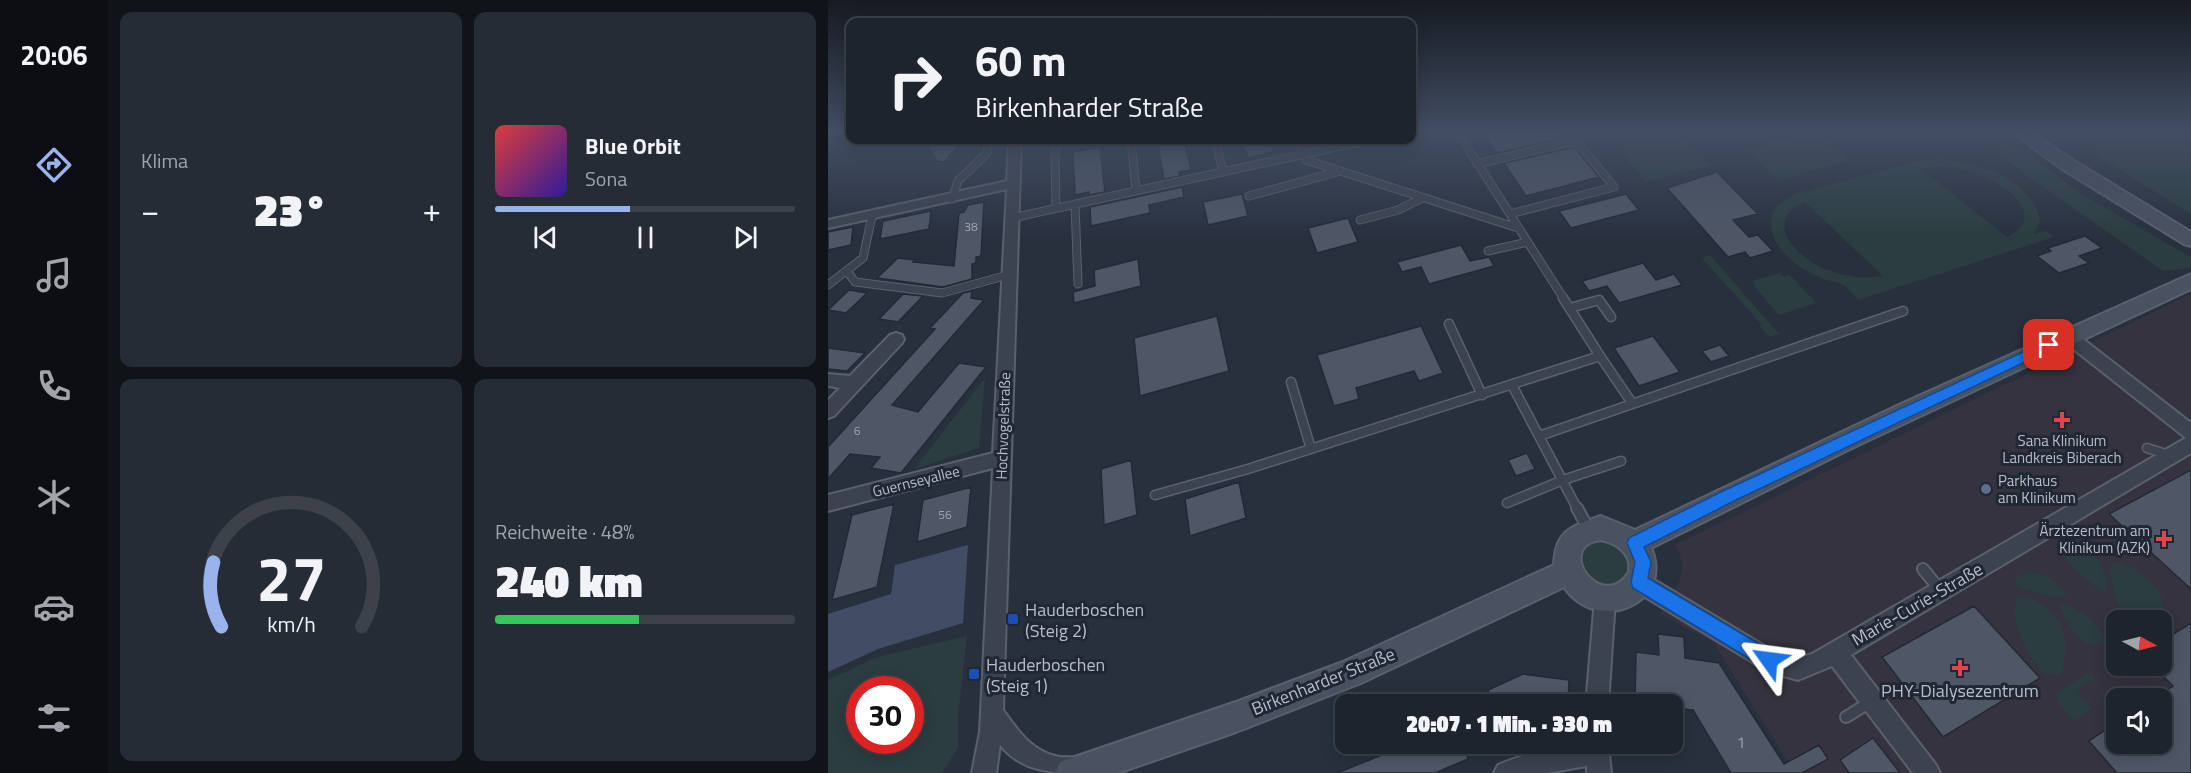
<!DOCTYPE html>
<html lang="de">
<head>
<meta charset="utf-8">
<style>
  body { margin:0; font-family:"Titillium Web",sans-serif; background:#262c36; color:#f1f3f6; height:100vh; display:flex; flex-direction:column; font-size:22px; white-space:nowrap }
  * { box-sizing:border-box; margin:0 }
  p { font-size:20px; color:#a1a4aa }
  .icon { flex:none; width:33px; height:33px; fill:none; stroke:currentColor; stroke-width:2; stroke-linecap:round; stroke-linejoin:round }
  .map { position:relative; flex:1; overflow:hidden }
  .drawer { display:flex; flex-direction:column; gap:12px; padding:12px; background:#101419; width:720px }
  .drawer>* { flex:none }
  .banner { position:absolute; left:18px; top:18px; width:570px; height:126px; border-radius:12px; box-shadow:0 3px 15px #0003,0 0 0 2px #3c414a; background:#1e242e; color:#f1f3f6; overflow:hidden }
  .needle { width:39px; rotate:97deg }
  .tools { position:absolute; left:1278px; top:610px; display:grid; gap:12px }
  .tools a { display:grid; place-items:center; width:66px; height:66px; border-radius:12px; background:#1e242e; box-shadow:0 3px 15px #0003,0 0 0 2px #3c414a; font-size:30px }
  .speed { position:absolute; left:18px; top:676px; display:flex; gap:12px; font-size:30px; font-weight:700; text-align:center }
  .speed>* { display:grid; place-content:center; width:78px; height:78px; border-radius:50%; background:#1e242e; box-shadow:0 3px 15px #0003,0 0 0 2px #3c414a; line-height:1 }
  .speed .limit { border:9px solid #d22; background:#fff; color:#111 }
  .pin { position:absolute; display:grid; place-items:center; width:51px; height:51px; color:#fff; margin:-26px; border-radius:12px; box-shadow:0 3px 9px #0006 }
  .me { position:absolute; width:66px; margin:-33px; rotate:301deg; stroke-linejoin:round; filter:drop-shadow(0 0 4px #0008) }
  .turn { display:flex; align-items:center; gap:21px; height:126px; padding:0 30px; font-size:27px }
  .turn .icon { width:78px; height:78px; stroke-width:2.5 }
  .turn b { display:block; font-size:42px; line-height:51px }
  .big { font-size:45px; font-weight:800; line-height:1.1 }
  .drawer .widget { flex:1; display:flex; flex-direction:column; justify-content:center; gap:9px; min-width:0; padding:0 21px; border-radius:12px; background:#262c36 }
  .drawer .dial { align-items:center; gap:0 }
  .dial svg { height:156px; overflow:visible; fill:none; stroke:#3c414a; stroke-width:7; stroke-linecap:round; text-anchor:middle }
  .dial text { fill:#f1f3f6; stroke:none }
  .song { display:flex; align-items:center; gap:18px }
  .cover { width:72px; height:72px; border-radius:9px; background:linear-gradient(135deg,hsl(0 70% 55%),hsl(250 70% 35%)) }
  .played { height:6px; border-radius:3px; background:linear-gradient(90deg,#99b4ed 45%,#3c414a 45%) }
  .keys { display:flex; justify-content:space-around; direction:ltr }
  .heat { display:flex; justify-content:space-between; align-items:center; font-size:33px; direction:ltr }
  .charge { height:9px; border-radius:4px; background:linear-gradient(90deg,#34c759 48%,#3c414a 0) }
  .drawer .tiles { flex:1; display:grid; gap:12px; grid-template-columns:repeat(2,1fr) }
  .trip { position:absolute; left:507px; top:694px; width:348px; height:60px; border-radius:12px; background:#1e242e; box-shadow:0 3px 15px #0003,0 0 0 2px #3c414a; font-weight:800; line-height:60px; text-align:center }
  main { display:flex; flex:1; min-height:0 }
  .tab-bar { display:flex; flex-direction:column; width:108px; justify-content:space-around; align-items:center; background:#0c0e12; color:#a1a4aa }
  .tab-bar .icon { width:42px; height:42px }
  .tab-bar .active { color:#99b4ed }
  .tab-bar b { font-size:27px; color:#f1f3f6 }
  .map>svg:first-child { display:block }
  .medical { fill:#363340; fill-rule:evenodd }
  .green { fill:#2b3d40; fill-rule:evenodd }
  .water { fill:#404d65 }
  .building { fill:#4f5766; stroke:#232935; stroke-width:1.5 }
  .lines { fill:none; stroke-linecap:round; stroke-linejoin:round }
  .service-far2-casing { stroke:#5a606c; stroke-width:9 }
  .service-far1-casing { stroke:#5a606c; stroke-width:11 }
  .service-casing { stroke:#5a606c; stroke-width:14 }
  .minor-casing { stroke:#5a606c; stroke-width:4 }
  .secondary-casing { stroke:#5a606c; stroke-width:4 }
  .service-far2 { stroke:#3c424e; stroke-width:7 }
  .service-far1 { stroke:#3c424e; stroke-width:8 }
  .service { stroke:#3c424e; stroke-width:10 }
  .minor { fill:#3c424e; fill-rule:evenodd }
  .secondary { fill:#4a5160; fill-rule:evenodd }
  .route { fill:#1a73e8; stroke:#114b97; stroke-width:1.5 }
  .health-dot { fill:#e0444e; stroke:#212733; stroke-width:2 }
  .service-dot { fill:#5c6f8a; stroke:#212733; stroke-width:2 }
  .transit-dot { fill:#1a4fb4; stroke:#212733; stroke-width:2 }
  .labels { text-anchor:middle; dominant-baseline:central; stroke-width:6; stroke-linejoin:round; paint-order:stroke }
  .number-label { font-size:12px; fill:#9ea4b0 }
  .street-label { font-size:15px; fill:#b8bec9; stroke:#212733 }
  .poi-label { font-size:15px; fill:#b8bec9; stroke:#212733 }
  .near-number-label { font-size:15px; fill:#9ea4b0 }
  .near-street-label { font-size:18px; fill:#b8bec9; stroke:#212733 }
  .near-poi-label { font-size:18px; fill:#b8bec9; stroke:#212733; text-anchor:start }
</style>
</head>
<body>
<main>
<nav class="tab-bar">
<b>20:06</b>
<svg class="icon active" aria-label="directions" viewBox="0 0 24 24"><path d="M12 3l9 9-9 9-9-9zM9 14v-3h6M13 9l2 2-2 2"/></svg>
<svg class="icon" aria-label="music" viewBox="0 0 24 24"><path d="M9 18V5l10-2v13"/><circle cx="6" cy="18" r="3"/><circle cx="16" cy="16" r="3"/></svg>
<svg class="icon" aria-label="phone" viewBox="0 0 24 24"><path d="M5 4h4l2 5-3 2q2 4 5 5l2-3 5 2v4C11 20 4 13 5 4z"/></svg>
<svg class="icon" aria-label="climate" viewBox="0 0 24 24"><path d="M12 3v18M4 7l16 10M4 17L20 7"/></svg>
<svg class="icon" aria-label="car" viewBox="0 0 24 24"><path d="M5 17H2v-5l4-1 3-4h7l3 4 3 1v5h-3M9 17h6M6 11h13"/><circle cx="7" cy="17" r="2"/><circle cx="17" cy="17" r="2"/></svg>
<svg class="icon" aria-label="filters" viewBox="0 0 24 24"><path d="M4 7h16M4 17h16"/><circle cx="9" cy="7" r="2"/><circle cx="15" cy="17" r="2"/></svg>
</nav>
<section class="drawer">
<div class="tiles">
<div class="widget"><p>Klima</p>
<div class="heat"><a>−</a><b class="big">23°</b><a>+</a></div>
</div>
<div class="widget">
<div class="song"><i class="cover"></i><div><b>Blue Orbit</b><p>Sona</p></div></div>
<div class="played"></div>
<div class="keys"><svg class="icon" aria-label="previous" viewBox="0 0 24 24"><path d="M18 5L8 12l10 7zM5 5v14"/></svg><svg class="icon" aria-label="pause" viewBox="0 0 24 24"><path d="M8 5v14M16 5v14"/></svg><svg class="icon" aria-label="next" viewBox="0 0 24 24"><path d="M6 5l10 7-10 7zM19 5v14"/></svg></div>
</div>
<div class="widget dial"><svg viewBox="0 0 100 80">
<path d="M14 69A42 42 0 1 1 86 69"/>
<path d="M14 69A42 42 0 0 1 10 36" stroke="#99b4ed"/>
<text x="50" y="56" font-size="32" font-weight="700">27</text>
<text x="50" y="72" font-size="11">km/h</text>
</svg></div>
<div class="widget"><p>Reichweite · 48%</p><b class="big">240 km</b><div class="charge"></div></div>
</div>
</section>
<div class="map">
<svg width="1363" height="773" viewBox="0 0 1363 773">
  <rect width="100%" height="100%" fill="#28303e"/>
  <path class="medical" d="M1363,294V773H967L885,642L833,614L851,582L855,567L851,552L847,545ZM1288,621H1334V666H1288ZM1288,699H1334V744H1288Z"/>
  <path class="green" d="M775,131H851L885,166L818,182Z
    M987,131L1023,160L951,180L917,148Z
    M1136,131H1170L1253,194L1363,257V268L1335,271Z
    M1228,131H1363V214Z
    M1110,159C1147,162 1205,178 1212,221L1206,234L1218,231L1226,237L1030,300C1026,295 1022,290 1017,286C1011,282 1002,281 995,279C969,268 937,246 944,214L951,204L970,193L1086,162ZM1108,167C1124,167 1139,170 1154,176C1180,186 1220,217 1179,237L1093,169ZM977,202L1055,276C1036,279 1017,277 999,270C970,259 932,221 977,202Z
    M882,255L951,334L941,337L932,326L934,325L874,258Z
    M952,273L956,277L962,275L988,303L951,315L926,286L928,285L924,281Z
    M157,378L151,448L86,469Z
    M785,538L803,558C799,587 787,590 760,583L748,552L758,539Z
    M1236,548L1257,552L1271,560L1279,581L1278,592C1266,589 1238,562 1233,550Z
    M1291,561C1308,568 1343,590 1333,612C1305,626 1290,615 1285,586C1283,578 1281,571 1284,563Z
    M1199,572C1214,572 1232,582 1239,596L1225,597L1190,587L1187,583L1189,577Z
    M1197,596C1223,605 1239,623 1237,651C1237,660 1237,667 1232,674C1226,675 1219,675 1214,671C1200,659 1179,612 1190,597Z
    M1237,604C1253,610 1272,624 1277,641L1274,645C1251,647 1241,626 1232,608L1233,605Z
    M139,636L130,715V748L114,773H0V680L49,657ZM32,690H82V741H32Z
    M1262,672L1267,678L1248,691L1264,708L1246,721L1232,705L1228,694Z"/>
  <path class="water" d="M140,545L135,623L50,649L0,672V614L63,594L67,565Z"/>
  <path class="building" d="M653,131H734L739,137L669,153Z
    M107,140H136L116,162L109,161L100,147Z
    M329,140H356L363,170L351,172L352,176L336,179Z
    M414,140H441L446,152L420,158Z
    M272,147L277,192L261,195V192L247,195L245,152Z
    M742,148L748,149L771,177L698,196L676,163Z
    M889,172L930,214L905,220L921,237L930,235L945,251L922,258L917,252L900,257L839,188Z
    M354,187L356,197L321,205L322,213L263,226L262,207Z
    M414,194L420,216L380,225L375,202Z
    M798,194L811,210L743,228L731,211Z
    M156,202L153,256L148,257V263L144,264V279L115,287L49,278L70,258L87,260L85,262L126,266L131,213L136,212L140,205Z
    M103,211L101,229L52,239L55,221Z
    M520,218L530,242L489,253L480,228Z
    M25,227L23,245L0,250V232Z
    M1257,236L1274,248L1251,256L1261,263L1231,273L1209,256L1223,251L1220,248Z
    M633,245L642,261L661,257L666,266L601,284L593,267L574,272L569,262Z
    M310,259L313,286L246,303L245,292L267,286L266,270Z
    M815,263L828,280L846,274L854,285L791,303L779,286L761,291L754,281Z
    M21,290L39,293L18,313L0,310Z
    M144,291L143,298L156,300L64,405L90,412L131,363L158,367L73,473L43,468L52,457L22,454L0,479V447L107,329L102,328L135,293Z
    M75,294L95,296L70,322L51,319Z
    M389,316L401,371L312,396L306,338Z
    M593,326L615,373L591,381L586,371L528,388L531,399L506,406L489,355Z
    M825,336L852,372L811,386L786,348Z
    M892,345L901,356L883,362L874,351Z
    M0,348L37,353L19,371L0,369Z
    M699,453L707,469L688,476L680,460Z
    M303,460L309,515L276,525L273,469Z
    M1363,470V589L1281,514Z
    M411,482L418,518L362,536L357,499Z
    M143,487L139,527L89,542L95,500Z
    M66,504L49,587L4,600L24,515Z
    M1146,606L1212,678L1115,737L1054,657Z
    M1363,623V773H1289L1261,741L1288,723V744H1334V693L1345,686L1325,666H1334V641Z
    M830,634L856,637L857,658L891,663L956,764L991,745L1000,759L974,773H903L865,710L844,708V705L807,703L808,652L831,655Z
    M695,674L741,680L740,705H666L660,690Z
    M1045,738L1056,752L1072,773H1021L1012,760Z
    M581,744H635L640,759L607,773H509Z"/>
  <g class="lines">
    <g class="service-far2-casing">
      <path id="service-far2" d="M629,131L736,299
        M303,140L308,191
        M387,140L395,171
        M470,140L478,160L690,228
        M649,164L742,142L751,144L786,187L682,214
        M421,196L509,172
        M124,199L130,181L159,153L160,140
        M247,204L250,284
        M228,208L227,150L233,142L243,140
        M184,218L541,140
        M532,220L570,210L594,198
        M660,251L700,242
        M19,271L27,282L114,293L180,275
        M0,285L35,258L44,216"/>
    </g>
    <g class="service-far1-casing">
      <path id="service-far1" d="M742,308L771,300L783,317
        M621,324L654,395
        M772,356L804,403
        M463,382L483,449
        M684,385L750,510
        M711,436L1075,311
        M1319,448L1341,455
        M327,495L420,469L772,356L735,298
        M679,503L735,480L793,461"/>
    </g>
    <g class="service-casing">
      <path id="service" d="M749,508L761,530
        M1095,569L1112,590
        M1018,717L1044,701"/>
    </g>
    <g class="minor-casing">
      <path id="minor" d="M181,140H193L175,710C189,729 202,750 227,756C238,759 248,755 259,760L263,768L261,773C225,773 195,773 172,745L168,773H144L152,732L165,468L0,511V495L165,453L179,189L0,228V220L179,181Z
        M1240,330L1246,332L1363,423V453L1023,655L1108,765L1112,773H1085L1004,666L970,680L941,672L804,589L801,582L804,575L811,573L818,575L945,651L970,658L984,654L1358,438L1234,340L1232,336L1234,332Z
        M68,333L74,335L76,339L74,343L6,416L0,418V400L12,388L0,386V374L22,376L62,335Z
        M777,589L784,592L787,599L780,705H758L767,599L770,592Z
        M751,744H780L783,773H759V766L719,773H666L670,765C695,754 724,748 751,744Z"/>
    </g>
    <g class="secondary-casing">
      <path id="secondary" d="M1183,131H1201L1243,159L1363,232V246L1356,244L1231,167Z
        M1363,274V289L1022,449L823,548C847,602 771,637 736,587L533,683L408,732L290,773H227L232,762L408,702L517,661L726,565C727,530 744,526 773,516L807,530L1075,403ZM773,540C789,543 804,554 801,572C779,609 735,562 760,544C763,542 769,541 773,540Z"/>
    </g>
    <use href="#service-far2" class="service-far2"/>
    <use href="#service-far1" class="service-far1"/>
    <use href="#service" class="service"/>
    <use href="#minor" class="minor"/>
    <use href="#secondary" class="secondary"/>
  </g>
  <linearGradient id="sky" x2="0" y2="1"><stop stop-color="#161a22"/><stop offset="0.55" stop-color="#424e63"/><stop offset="1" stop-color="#424e63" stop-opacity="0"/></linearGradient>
  <rect width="1363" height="239" fill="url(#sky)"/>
  <path class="route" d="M1221,340L1226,342L1228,345L1226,348L906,501L816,547L823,562L820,578L948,654L950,660L948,667L941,669L935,667L805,588L803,582L807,562L799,543L801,538L895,491Z"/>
  <g class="health-dot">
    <path d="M1231 411h6v6h6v6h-6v6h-6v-6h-6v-6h6z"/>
    <path d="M1333 530h6v6h6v6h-6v6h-6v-6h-6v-6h6z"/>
    <path d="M1129 659h6v6h6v6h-6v6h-6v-6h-6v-6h6z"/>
  </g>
  <circle class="service-dot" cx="1158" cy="489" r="6"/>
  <g class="transit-dot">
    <rect x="179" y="613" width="12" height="12" rx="3"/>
    <rect x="140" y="668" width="12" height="12" rx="3"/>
  </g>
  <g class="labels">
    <g class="number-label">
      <text x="143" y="226">38</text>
      <text x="29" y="430">6</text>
      <text x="117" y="514">56</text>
    </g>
    <g class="street-label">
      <text transform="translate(175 426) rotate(-88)">Hochvogelstraße</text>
      <text transform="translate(88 481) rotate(-14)">Guernseyallee</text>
    </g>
    <g class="poi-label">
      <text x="1234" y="440">Sana Klinikum<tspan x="1234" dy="17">Landkreis Biberach</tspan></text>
      <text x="1170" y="480" text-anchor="start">Parkhaus<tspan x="1170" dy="17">am Klinikum</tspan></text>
      <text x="1322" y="530" text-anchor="end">Ärztezentrum am<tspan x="1322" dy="17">Klinikum (AZK)</tspan></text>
    </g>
    <g class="near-number-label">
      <text x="913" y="742">1</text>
    </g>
    <g class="near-street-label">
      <text transform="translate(1089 604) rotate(-30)">Marie-Curie-Straße</text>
      <text transform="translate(495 681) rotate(-22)">Birkenharder Straße</text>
    </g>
    <g class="near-poi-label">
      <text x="197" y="609">Hauderboschen<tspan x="197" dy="21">(Steig 2)</tspan></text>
      <text x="158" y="664">Hauderboschen<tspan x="158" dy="21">(Steig 1)</tspan></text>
      <text x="1132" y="690" text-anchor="middle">PHY-Dialysezentrum</text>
    </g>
  </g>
</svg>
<div class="tools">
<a><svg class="needle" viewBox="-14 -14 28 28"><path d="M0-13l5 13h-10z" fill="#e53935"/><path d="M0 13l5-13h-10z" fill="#a1a4aa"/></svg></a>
<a><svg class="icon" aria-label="sound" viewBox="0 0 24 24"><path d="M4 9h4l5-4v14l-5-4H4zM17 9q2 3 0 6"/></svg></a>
</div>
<div class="speed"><div class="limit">30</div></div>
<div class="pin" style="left:1221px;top:345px;background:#d93025"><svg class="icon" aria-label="arrive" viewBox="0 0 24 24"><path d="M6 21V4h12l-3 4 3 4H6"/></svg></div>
<svg class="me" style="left:941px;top:660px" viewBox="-20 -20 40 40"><path d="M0-17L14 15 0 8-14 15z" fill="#1a73e8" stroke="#fff" stroke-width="4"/></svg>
<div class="trip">20:07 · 1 Min. · 330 m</div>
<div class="banner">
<div class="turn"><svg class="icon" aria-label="right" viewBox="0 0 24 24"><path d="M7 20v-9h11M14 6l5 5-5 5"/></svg><div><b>60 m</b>Birkenharder Straße</div></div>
</div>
</div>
</main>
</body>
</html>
